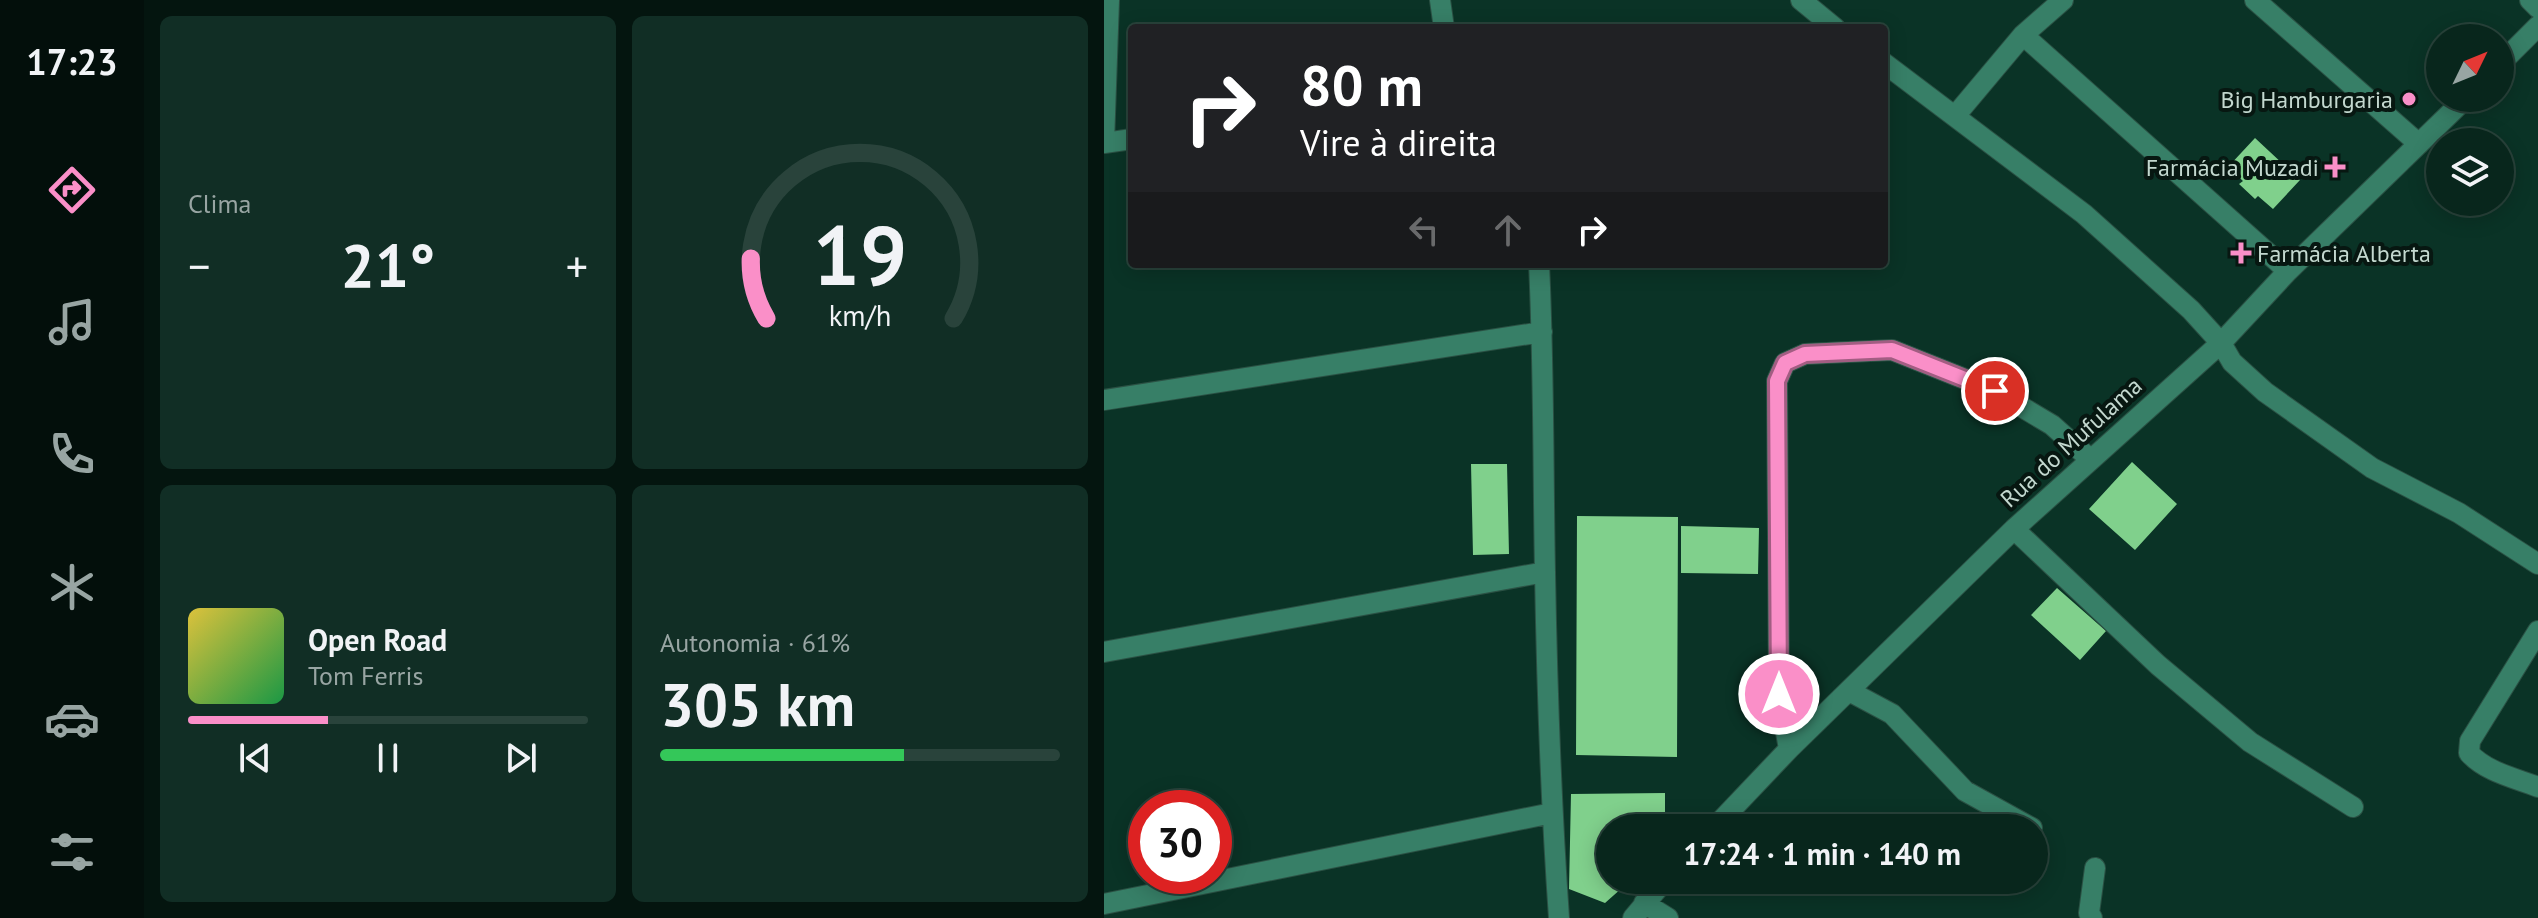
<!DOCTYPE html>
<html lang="pt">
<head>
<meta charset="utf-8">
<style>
  body { margin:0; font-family:"PT Sans",sans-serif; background:#112e25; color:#f1f3f6; height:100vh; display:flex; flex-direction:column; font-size:30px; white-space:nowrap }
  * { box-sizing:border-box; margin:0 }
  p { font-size:26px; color:#98a5a3 }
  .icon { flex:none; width:44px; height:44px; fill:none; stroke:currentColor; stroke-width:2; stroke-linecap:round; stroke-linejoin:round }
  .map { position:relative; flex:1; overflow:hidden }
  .side { display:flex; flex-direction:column; gap:16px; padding:16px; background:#04150f; width:960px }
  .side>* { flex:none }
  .top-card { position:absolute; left:24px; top:24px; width:760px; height:244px; border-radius:8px; box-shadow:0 4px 20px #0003,0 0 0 2px #29433b; background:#202124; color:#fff; overflow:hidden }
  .needle { width:52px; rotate:47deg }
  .buttons { position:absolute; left:1322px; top:24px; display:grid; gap:16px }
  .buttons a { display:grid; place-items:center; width:88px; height:88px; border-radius:50%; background:#08261c; box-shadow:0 4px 20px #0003,0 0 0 2px #29433b; font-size:40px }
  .speed { position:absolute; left:24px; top:790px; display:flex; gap:16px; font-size:40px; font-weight:700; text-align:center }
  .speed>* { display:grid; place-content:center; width:104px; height:104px; border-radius:50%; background:#08261c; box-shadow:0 4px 20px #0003,0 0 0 2px #29433b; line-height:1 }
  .speed .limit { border:12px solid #d22; background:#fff; color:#111 }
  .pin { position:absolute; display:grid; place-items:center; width:68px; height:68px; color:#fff; margin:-34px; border:4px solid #fff; border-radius:50%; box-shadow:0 2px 8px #0007 }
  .me { position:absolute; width:88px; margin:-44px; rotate:0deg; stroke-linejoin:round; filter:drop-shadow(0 0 6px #0008) }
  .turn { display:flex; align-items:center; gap:28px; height:168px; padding:0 40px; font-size:36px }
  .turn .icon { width:104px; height:104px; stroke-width:2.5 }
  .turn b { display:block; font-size:56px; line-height:68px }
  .lanes { display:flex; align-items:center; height:76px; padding:0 40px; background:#0003; justify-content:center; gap:40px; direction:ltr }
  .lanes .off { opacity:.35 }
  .big { font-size:60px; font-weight:800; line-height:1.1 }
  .side .widget { flex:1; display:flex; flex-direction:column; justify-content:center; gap:12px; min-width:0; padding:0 28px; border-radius:12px; background:#112e25 }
  .side .dial { align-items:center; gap:0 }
  .dial svg { height:208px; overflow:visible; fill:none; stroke:#29433b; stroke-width:7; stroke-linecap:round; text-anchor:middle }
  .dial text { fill:#f1f3f6; stroke:none }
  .song { display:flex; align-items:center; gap:24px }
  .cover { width:96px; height:96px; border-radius:12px; background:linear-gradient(135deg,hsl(50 70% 55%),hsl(140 70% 35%)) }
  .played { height:8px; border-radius:4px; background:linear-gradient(90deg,#fa8fc8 35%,#29433b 35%) }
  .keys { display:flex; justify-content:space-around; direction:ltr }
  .heat { display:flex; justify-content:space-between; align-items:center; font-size:44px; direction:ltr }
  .charge { height:12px; border-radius:6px; background:linear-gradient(90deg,#34c759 61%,#29433b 0) }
  .side .tiles { flex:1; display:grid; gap:16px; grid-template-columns:repeat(2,1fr) }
  .trip { position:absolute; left:492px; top:814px; width:452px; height:80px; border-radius:40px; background:#08261c; box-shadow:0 4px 20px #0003,0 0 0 2px #29433b; font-weight:800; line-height:80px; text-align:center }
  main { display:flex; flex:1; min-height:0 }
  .tab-bar { display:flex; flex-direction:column; width:144px; justify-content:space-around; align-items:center; background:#030f0b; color:#98a5a3 }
  .tab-bar .icon { width:56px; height:56px }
  .tab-bar .current { color:#fa8fc8 }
  .tab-bar b { font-size:36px; color:#f1f3f6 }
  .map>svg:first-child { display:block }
  .building { fill:#80d08c }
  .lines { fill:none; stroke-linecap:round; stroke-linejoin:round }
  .minor-casing { stroke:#2b5144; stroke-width:22 }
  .minor { stroke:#377f67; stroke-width:20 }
  .route-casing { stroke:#a25d82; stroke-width:20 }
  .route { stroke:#fa8fc8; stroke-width:14 }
  .poi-dot { fill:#fa8fc8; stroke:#071711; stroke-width:3 }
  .labels { text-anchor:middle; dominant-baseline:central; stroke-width:8; stroke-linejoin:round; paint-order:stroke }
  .poi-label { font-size:24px; fill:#c3d8cf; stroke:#071711; text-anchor:end }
  .street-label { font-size:24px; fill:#c3d8cf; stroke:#071711 }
</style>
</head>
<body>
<main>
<nav class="tab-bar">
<b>17:23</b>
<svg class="icon current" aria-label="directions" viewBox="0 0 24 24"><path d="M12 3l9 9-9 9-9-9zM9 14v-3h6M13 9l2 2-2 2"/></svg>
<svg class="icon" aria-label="music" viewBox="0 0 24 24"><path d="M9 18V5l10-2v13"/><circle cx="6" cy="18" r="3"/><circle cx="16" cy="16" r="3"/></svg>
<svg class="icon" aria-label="phone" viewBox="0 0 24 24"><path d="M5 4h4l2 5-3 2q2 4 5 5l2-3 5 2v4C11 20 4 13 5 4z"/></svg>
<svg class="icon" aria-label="climate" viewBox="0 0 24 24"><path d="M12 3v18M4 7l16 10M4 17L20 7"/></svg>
<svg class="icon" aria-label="car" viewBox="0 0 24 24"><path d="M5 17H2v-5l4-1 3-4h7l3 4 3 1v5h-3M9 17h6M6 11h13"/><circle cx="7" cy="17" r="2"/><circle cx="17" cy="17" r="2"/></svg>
<svg class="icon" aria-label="filters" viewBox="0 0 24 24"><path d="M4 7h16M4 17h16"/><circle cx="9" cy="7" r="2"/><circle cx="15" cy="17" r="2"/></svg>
</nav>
<section class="side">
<div class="tiles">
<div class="widget"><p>Clima</p>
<div class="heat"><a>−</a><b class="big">21°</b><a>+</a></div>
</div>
<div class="widget dial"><svg viewBox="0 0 100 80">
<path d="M14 69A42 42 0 1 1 86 69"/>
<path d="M14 69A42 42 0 0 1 8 46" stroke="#fa8fc8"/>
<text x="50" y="56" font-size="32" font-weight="700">19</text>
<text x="50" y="72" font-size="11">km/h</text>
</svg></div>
<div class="widget">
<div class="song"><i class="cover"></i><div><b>Open Road</b><p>Tom Ferris</p></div></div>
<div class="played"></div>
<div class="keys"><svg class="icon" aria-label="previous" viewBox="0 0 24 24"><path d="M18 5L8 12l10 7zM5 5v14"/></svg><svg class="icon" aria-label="pause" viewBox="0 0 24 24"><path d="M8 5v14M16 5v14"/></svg><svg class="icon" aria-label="next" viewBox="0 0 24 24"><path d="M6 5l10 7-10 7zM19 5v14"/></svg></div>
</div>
<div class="widget"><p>Autonomia · 61%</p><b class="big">305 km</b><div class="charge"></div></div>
</div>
</section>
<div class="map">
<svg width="1434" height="918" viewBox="0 0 1434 918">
  <rect width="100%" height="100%" fill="#0a3326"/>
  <path class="building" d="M1151,138L1196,180L1169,209L1154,196L1151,199L1135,184L1139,181L1124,167Z
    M1028,462L1073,504L1031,550L985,509Z
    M367,464H403L405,554L369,555Z
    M473,516L574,517L573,757L472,755Z
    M577,526L655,528L654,574L577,573Z
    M953,588L1002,631L976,660L927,615Z
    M561,793V828H506V880H527L501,903L465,889L467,794Z"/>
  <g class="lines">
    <g class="minor-casing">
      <path id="minor" d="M336,0L340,28
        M697,0L731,28
        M1151,0L1315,144
        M1426,0L1434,8
        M919,35L1184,271
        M780,63L980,214L1087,310L1117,343L1128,362L1161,392L1268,468L1355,513L1434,564
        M1396,64L1434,26
        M851,116L919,35L959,0
        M0,143L5,0
        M0,143L28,139
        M435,264C440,367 439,470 441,573C443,688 447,803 455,918
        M0,400L438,332
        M910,529L1054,665L1146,742L1249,807
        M1434,631L1366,741L1365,753C1382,772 1411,778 1434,787
        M0,652L441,572
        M745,691L788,714L861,791L928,828
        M685,749L675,694L673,381L681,363L701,354L788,350L891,391L948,425L986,459
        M610,828L685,749L910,529L1117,343L1184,271L1362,98
        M540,903L564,918
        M0,904L448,813
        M529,918L561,880
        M988,918L985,913L991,868"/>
    </g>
    <use href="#minor" class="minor"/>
  </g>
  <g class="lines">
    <g class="route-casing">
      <path id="route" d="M675,694L673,381L681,363L701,354L788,350L891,391"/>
    </g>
    <use href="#route" class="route"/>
  </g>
  <g class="poi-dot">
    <circle cx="1305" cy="99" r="8"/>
    <path d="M1227 155h8v8h8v8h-8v8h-8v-8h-8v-8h8z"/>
    <path d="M1133 241h8v8h8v8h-8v8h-8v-8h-8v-8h8z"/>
  </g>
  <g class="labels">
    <g class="poi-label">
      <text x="1289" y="99">Big Hamburgaria</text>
      <text x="1215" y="167">Farmácia Muzadi</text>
      <text x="1153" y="253" text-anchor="start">Farmácia Alberta</text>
    </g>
    <g class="street-label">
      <text transform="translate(967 442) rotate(-42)">Rua do Mufulama</text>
    </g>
  </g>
</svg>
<div class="buttons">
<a><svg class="needle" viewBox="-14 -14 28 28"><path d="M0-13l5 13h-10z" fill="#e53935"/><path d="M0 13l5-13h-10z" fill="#98a5a3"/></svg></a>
<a><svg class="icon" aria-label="layers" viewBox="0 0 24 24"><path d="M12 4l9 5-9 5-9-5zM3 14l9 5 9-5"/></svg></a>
</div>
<div class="speed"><div class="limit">30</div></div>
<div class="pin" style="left:891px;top:391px;background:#d93025"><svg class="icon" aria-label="arrive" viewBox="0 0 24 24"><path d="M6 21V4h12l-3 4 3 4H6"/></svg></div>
<svg class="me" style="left:675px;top:694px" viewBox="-20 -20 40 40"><circle r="17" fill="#fa8fc8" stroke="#fff" stroke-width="3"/><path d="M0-11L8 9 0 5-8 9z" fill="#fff"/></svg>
<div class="trip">17:24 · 1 min · 140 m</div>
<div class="top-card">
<div class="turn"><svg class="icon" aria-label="right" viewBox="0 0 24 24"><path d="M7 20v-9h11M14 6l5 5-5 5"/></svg><div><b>80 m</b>Vire à direita</div></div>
<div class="lanes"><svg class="icon off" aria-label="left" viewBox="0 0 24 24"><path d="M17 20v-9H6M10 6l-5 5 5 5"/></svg><svg class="icon off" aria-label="ahead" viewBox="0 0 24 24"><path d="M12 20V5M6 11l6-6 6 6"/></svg><svg class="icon" aria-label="right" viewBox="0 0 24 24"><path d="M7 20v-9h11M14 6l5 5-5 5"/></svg></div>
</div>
</div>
</main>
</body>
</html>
